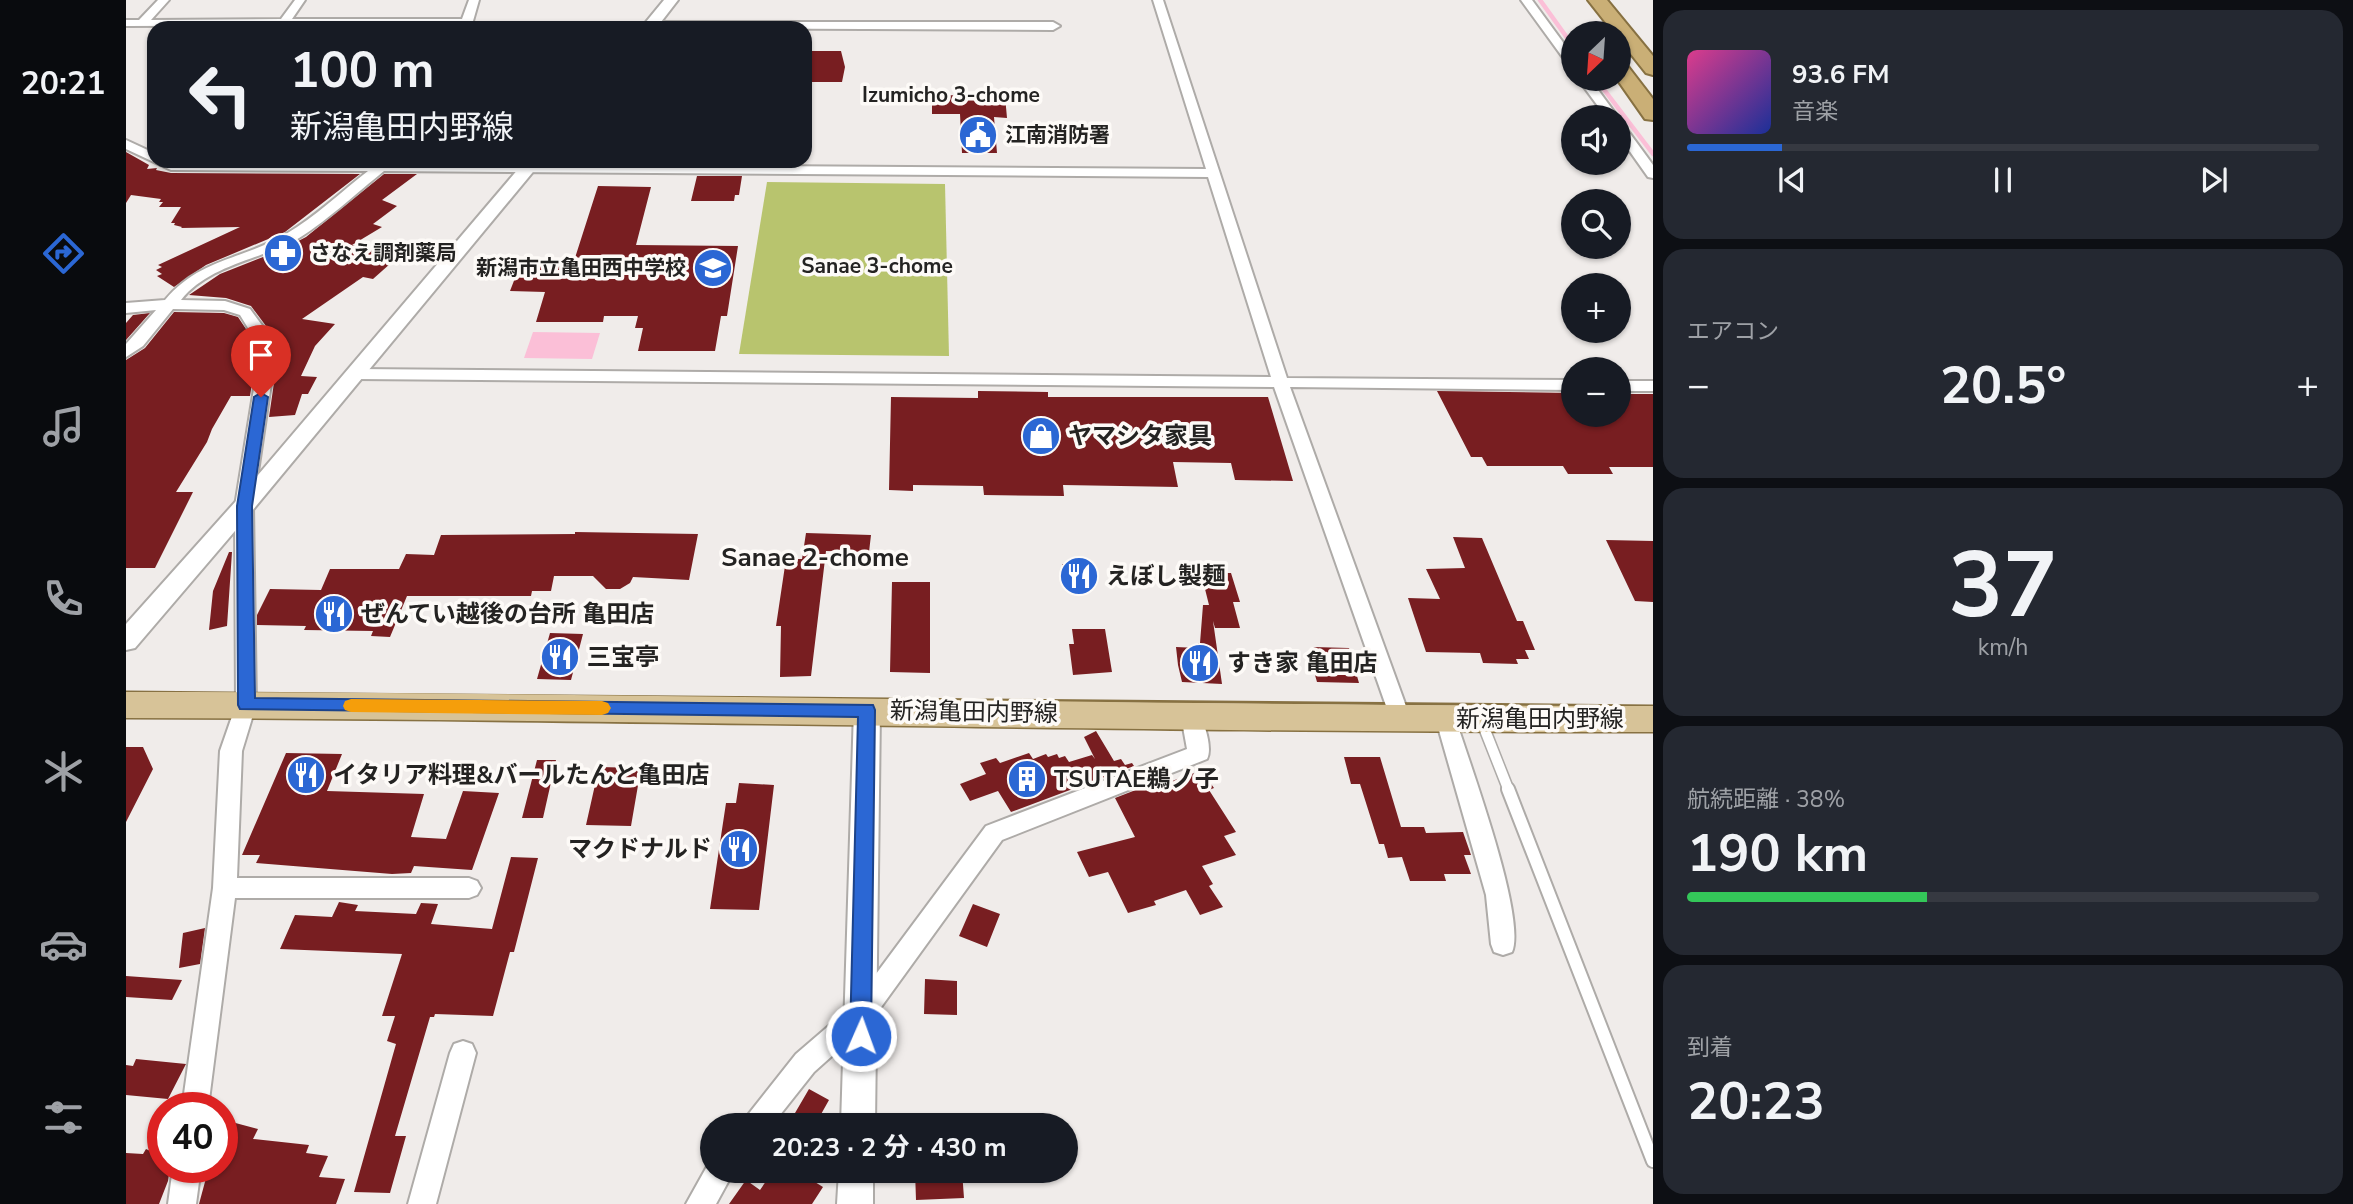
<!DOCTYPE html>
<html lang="ja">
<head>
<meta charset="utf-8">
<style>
  body { margin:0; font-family:"Nunito Sans","Noto Sans JP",sans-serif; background:#242831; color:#f1f3f6; height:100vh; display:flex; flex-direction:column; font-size:26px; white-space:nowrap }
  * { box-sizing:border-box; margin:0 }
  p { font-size:23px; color:#9ea1a6 }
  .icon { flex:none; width:38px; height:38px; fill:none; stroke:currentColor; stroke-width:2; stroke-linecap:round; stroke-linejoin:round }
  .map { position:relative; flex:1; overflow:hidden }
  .drawer { display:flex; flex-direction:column; gap:10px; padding:10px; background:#0d0f14; width:700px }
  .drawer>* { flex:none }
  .top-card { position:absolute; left:21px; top:21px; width:665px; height:147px; border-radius:21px; box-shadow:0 2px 5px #0004; background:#171b24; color:#f1f3f6; overflow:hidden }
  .needle { width:46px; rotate:205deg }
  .buttons { position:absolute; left:1435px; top:21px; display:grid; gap:14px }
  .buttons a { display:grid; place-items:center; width:70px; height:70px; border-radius:50%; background:#171b24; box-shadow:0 2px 5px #0004; font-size:35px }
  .speed { position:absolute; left:21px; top:1092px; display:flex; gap:14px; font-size:35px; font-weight:700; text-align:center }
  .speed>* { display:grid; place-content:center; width:91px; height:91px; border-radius:50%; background:#171b24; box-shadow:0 2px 5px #0004; line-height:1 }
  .speed .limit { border:10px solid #d22; background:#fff; color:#111 }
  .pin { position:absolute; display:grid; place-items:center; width:60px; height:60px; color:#fff; margin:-72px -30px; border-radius:50% 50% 50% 0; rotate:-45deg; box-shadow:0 0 7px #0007 }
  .pin .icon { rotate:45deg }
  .me { position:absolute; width:77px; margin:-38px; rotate:2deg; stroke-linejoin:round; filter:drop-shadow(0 0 5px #0008) }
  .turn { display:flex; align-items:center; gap:24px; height:147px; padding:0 28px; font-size:32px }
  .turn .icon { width:91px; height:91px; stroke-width:2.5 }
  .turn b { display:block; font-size:49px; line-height:60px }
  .big { font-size:52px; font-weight:700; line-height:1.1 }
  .drawer .tile { flex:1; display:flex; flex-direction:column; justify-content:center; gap:10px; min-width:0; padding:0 24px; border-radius:21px; background:#242831 }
  .drawer .dial { align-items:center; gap:0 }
  .dial b { font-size:91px; line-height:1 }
  .song { display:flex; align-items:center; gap:21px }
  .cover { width:84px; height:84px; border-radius:10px; background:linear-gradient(135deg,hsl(330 70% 55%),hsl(230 70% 35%)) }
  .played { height:7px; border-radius:4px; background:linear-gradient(90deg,#2b67d4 15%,#363941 15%) }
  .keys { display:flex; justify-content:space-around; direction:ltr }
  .heat { display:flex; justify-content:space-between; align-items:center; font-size:38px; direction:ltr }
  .charge { height:10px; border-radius:5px; background:linear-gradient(90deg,#34c759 38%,#363941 0) }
  .trip { position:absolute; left:574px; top:1113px; width:378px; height:70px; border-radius:35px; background:#171b24; box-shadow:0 2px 5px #0004; font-weight:700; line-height:70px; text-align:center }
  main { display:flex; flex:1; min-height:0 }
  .menu { display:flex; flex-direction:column; width:126px; justify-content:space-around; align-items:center; background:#090b0e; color:#9ea1a6 }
  .menu .icon { width:49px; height:49px }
  .menu .selected { color:#2b67d4 }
  .menu b { font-size:32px; color:#f1f3f6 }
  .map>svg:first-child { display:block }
  .green { fill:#b8c46e }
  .water { fill:#fbbfd7 }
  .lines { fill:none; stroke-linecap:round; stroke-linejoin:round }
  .stream { stroke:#fbbfd7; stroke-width:4.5 }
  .building { fill:#781e21 }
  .service-far2-casing { stroke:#aeaba8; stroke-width:9 }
  .service-far1-casing { stroke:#aeaba8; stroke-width:13 }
  .service-casing { stroke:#aeaba8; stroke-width:16 }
  .minor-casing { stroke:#aeaba8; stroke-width:4 }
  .tertiary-casing { stroke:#aeaba8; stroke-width:4 }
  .primary-casing { stroke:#877142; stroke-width:3 }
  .trunk-casing { stroke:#877142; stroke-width:4 }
  .service-far2 { stroke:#fff; stroke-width:6 }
  .service-far1 { stroke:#fff; stroke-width:10 }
  .service { stroke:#fff; stroke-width:12 }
  .minor { fill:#fff; fill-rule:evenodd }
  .tertiary { fill:#fff; fill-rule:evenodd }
  .primary { fill:#d7c398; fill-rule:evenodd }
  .trunk { fill:#caaf76; fill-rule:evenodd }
  .route { fill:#2b67d4; stroke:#1c438a; stroke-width:2 }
  .slow { fill:#f59e0b }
  .labels { text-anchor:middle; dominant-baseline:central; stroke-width:7; stroke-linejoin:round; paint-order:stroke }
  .far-neighbourhood-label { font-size:21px; font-weight:bold; fill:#242322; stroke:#fdfaf7 }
  .far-poi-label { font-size:21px; font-weight:bold; fill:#242322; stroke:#fdfaf7; text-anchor:start }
  .poi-label { font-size:24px; font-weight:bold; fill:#242322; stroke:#fdfaf7; text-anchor:start }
  .street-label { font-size:24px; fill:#242322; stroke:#fdfaf7 }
  .neighbourhood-label { font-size:26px; font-weight:bold; fill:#242322; stroke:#fdfaf7 }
</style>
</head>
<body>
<main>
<nav class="menu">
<b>20:21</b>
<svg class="icon selected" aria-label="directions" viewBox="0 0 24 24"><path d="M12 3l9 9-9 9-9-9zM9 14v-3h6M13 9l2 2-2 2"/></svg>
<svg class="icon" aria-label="music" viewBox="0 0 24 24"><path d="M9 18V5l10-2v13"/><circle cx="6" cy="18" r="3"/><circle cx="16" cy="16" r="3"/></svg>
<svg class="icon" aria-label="phone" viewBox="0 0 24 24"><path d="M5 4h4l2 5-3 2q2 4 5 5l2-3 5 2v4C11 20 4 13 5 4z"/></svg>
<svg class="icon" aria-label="climate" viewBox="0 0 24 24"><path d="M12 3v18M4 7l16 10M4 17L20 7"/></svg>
<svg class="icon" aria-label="car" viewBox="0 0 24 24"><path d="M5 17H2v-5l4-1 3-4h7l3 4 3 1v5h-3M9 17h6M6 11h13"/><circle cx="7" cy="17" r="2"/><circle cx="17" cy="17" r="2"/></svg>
<svg class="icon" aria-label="filters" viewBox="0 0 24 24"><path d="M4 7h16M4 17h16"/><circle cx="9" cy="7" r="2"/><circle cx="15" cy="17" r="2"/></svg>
</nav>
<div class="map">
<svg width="1527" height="1204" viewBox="0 0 1527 1204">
  <rect width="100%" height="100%" fill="#f0ecea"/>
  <path class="green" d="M641,182L819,184L823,356L613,354Z"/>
  <path class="water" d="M407,332L474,333L466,359L398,358Z"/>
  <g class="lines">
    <path class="stream" d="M1414,0L1447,46
      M1470,79L1527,154"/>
  </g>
  <path class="building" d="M679,51H715L719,67L716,82H679Z
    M806,95L879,96L881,118L868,117L871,153H836L834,114H806Z
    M0,152L23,165L21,169L31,168L30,170L45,173L234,174L159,232L80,265L48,287L31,276L36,274L30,270L36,267L32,265L114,227L55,228L56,227L48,225L49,223H45L55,207H33L37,202H33L35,199L5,195L0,203Z
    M258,174H291L256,200L271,206L247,224L256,227L226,245L274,255L247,279L237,277L176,319L209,324L189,346L175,376L191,377L182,394H176L169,415L143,417L150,369L140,326L125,306L100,298L63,295L94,274L155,250L180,237Z
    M571,176H616L613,195H609L608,201H565Z
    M472,186L525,187L510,245L612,246L601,316H595L589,351H512L517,328H509L512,316H478L477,322H410L419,292L384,291L396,260L448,261Z
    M48,312L98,313L112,317L120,329L128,370L124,396H105L86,429L81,442L50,492H67L29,568H0V360L19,348Z
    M24,313L0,340V323L7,315Z
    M852,391L922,392V397H1142L1167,481L1109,480L1105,463L1047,462L1052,487L937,485L938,496L858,495L857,486L787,485V491L763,490L765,397L852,398Z
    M1311,391L1447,393V415H1493V394H1527V467H1483L1487,474H1442L1437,466H1361L1356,457H1345Z
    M449,532L572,534L563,580L507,577L504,583L494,589H480L467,576H428L425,591H406L405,596H281L264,637L245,636L247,631L178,630L180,626L131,625V615L144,589L195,590L204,569H273L280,554L308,555L315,535L449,534Z
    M680,533L745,535L743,552L700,551L685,676L654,677L655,626H650L660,559H676Z
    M1327,537L1356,538L1391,621H1397L1409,650H1399L1403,659H1390L1392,664L1357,663L1354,653L1300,652L1282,598L1314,599L1300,569L1339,568Z
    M1480,540L1527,541V602L1509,601Z
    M103,552H106L101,626L83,630L87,591Z
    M936,564H957L960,585L939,584Z
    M1075,573H1105L1114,602H1107L1114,628H1089L1087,621L1096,684L1056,682L1052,665L1050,647L1072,648V643H1074L1077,605H1083Z
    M766,582H804V673L764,672Z
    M946,629H979L986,672L947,675L943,644H948Z
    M424,633L457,634L445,680L411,679Z
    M1187,647L1223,648L1233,683L1191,682L1183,654H1189Z
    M970,731L988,761L995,759L999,765L1006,763L1008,766L885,812L872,791L844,801L834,784L860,774L854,763L870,758L874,763L903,753L907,759L920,754L922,757L931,754L933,758L939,756L943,762L966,755L969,759L958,737Z
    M0,747H17L27,769L0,822Z
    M160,753L216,754L201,791L298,794L285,837L320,839L337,791L373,793L346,870L288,866L285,873L266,874L130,863L134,855H116Z
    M1218,757H1254L1275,827H1298L1300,833L1337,832L1345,855H1338L1345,874H1318L1320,881H1284L1276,857L1262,858L1258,844H1253L1234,784H1225Z
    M411,760H430L417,818H396Z
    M473,767L515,768L505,826L460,825Z
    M1067,773L1070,776L1077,773L1088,788L1083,790L1110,832L1098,836L1110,855L1076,866L1087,884L1083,886L1097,907L1074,915L1060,890L1028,901L1030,905L1002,913L982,872L963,877L951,852L1009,837L989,798L1020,786L1023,790Z
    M613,783L648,785L633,910L584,909L600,803H610Z
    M385,857L412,858L388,952H384L367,1016L309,1014L308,1017H304L269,1136H280L264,1193L228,1192L270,1044L261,1041L269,1016H256L276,954L154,949L169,915L206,917L213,902L232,905L229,911L290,914L295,903L312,904L305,924L366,929Z
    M847,904L874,914L861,947L833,936Z
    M79,928L74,964L53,968L57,933Z
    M0,976L56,980L46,1000L0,997Z
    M799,979L831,981V1015L798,1014Z
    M10,1059L60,1064L42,1099L0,1095V1065L7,1066Z
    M683,1089L703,1100L689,1125H662Z
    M102,1121L132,1129L127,1139L183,1145L180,1153L202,1156L193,1177L219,1179L210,1204H73L83,1167H96V1130Z
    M20,1149L37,1157V1167H44L42,1181L33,1204H0V1153L17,1154Z
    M647,1171H671L697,1187L686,1204H603L620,1180L634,1190Z
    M789,1171H836L838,1198L790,1200Z"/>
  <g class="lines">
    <g class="service-far2-casing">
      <path id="service-far2" d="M529,168L531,161"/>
    </g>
    <g class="service-far1-casing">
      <path id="service-far1" d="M1355,720L1383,791"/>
    </g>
    <g class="service-casing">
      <path id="service" d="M1382,789L1527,1161"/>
    </g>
    <g class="minor-casing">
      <path id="minor" d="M32,0H43L25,20L155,19L169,0H179L166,19H336L343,0H353L345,28H333L334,25L0,26V20H13Z
        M1027,0H1037L1161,378L1447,380V390L1164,387L1285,720L1282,726L1275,728L1268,726L1265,720L1148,387L230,379L222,374L230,369L1145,377L1082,177L258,171C233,191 195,226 168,241C131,260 82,266 55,300L99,301L124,309L138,328L147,370L127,506L130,705L116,751L111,878H343L351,881L355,888L351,895L343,898H109L82,1108H56L87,888L94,751L110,705L109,506L131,370L122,328L114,315L98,310L47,309L17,346L0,357V344L30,310L0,313V303L39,300C74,258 117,260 160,234C189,217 215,192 242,171L45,170L0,149V140L28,153V161L47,162L1080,169Z
        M1395,0H1406L1447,56V67L1443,66Z
        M1452,79H1464L1492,117H1480Z
        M1493,123L1497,124L1527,165V178L1522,177L1493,136Z
        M1493,381H1527V391H1493Z
        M1065,708L1072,710C1078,722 1087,748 1081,759L876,840L745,1021L688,1072L646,1125H617L621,1116L670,1054L727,1005L860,826L1061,749L1055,716L1058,710Z
        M1320,712L1327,714L1330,720C1343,762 1401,918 1386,952L1377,955L1368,952L1365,944L1360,895L1310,720L1313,714Z
        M337,1041L346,1044L350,1053L310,1204H282L324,1053L328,1044Z
        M584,1161L586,1171H608L590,1204H560Z
        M47,1167H75L70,1204H42Z"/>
    </g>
    <g class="tertiary-casing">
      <path id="tertiary" d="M538,0H552L535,22H927L934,26L927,30L515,28Z
        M399,161H416L126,511L9,648L0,650V624L110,501Z
        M741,700L750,703L754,710L749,1125H715L728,710L732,703Z
        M713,1171H747V1204H711Z"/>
    </g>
    <g class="primary-casing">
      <path id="primary" d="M0,692C509,692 1018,706 1527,706V732C1018,733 509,719 0,718Z"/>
    </g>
    <g class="trunk-casing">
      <path id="trunk" d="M1462,0H1481L1527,56V75L1520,73L1493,39V33H1488Z
        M1493,62L1500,64L1527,99V120L1519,119L1491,79H1493Z"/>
    </g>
    <use href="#service-far2" class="service-far2"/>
    <use href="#service-far1" class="service-far1"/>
    <use href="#service" class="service"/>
    <use href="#minor" class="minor"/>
    <use href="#tertiary" class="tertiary"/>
    <use href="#primary" class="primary"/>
    <use href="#trunk" class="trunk"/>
  </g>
  <path class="route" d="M135,393L142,397L126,506L129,698L747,705L749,710L745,1036L742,1043L735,1046L727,1043L724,1036L732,717L114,709L112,705L111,506L128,397Z"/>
  <path class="slow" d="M225,699L476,701L482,703L485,708L482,713L476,715L225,712L219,710L217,706L219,701Z"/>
  <defs>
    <g id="civic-disc" transform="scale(2.0125)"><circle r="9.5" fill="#2b67d4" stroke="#fdfaf7"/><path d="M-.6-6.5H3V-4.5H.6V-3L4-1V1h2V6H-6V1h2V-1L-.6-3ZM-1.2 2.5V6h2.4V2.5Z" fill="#fff"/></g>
    <g id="pharmacy-disc" transform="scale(2.0125)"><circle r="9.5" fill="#2b67d4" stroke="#fdfaf7"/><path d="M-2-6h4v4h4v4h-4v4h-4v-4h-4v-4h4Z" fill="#fff"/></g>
    <g id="school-disc" transform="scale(2.0125)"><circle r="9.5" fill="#2b67d4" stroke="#fdfaf7"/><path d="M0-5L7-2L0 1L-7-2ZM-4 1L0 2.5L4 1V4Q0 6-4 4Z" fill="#fff"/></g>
    <g id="shop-disc" transform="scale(2.0125)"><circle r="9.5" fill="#2b67d4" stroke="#fdfaf7"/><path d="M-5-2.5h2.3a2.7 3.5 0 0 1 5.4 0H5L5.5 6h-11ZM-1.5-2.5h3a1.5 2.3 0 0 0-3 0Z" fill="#fff"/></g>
    <g id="restaurant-disc" transform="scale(2.0125)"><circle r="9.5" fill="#2b67d4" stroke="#fdfaf7"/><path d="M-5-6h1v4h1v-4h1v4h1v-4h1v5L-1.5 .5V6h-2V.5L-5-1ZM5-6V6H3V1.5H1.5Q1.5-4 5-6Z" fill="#fff"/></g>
    <g id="building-disc" transform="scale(2.0125)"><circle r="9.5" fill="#2b67d4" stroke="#fdfaf7"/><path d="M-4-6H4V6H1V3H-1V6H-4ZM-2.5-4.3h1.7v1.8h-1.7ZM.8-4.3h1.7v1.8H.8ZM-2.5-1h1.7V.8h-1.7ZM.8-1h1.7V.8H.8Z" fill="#fff"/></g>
  </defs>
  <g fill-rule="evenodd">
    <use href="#civic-disc" x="852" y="135"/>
    <use href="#pharmacy-disc" x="157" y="253"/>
    <use href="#school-disc" x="587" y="268"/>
    <use href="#shop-disc" x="915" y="436"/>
    <use href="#restaurant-disc" x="953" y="576"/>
    <use href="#restaurant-disc" x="208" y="614"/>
    <use href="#restaurant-disc" x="434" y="657"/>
    <use href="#restaurant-disc" x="1074" y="663"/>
    <use href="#restaurant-disc" x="180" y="775"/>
    <use href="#building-disc" x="901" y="779"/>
    <use href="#restaurant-disc" x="613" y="849"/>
  </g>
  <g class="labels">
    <g class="far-neighbourhood-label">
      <text x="825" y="95">Izumicho 3-chome</text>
      <text x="751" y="266">Sanae 3-chome</text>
    </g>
    <g class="far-poi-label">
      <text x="879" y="135">江南消防署</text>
      <text x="184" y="253">さなえ調剤薬局</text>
      <text x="560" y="268" text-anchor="end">新潟市立亀田西中学校</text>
    </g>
    <g class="poi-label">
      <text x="942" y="436">ヤマシタ家具</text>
      <text x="980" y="576">えぼし製麺</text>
      <text x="235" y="614">ぜんてい越後の台所 亀田店</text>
      <text x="461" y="657">三宝亭</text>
      <text x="1101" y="663">すき家 亀田店</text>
      <text x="207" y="775">イタリア料理&amp;バールたんと亀田店</text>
      <text x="928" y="779">TSUTAE鵜ノ子</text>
      <text x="586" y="849" text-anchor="end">マクドナルド</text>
    </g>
    <g class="street-label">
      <text transform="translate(848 712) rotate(1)">新潟亀田内野線</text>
      <text x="1414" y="719">新潟亀田内野線</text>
    </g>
    <g class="neighbourhood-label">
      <text x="689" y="557">Sanae 2-chome</text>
    </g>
  </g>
</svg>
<div class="buttons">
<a><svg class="needle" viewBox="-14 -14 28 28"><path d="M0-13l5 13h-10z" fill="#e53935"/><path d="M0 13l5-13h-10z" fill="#9ea1a6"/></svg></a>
<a><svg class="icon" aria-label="sound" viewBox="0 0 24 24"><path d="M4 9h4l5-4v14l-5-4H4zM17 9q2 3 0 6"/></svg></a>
<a><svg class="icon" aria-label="search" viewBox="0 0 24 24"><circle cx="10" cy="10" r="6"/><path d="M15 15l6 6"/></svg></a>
<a>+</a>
<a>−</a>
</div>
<div class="speed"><div class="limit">40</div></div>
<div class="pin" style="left:135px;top:397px;background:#d93025"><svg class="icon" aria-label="arrive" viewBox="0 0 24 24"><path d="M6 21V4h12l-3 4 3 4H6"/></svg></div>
<svg class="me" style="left:735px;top:1036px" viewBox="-20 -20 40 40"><circle r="17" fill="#2b67d4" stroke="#fff" stroke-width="3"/><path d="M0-11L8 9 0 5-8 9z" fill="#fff"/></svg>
<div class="trip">20:23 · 2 分 · 430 m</div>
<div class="top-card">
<div class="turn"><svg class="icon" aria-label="left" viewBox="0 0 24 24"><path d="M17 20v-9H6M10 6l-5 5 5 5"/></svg><div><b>100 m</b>新潟亀田内野線</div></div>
</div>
</div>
<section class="drawer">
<div class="tile">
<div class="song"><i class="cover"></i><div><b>93.6 FM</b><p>音楽</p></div></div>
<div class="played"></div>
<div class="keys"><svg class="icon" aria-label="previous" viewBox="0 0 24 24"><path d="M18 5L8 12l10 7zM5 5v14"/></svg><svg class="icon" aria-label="pause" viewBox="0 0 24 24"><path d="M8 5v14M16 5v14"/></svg><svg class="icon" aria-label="next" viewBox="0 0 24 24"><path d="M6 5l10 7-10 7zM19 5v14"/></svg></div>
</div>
<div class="tile"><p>エアコン</p>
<div class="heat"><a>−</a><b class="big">20.5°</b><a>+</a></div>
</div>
<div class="tile dial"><b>37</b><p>km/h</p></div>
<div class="tile"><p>航続距離 · 38%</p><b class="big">190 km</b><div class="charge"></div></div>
<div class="tile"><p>到着</p><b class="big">20:23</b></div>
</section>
</main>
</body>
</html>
